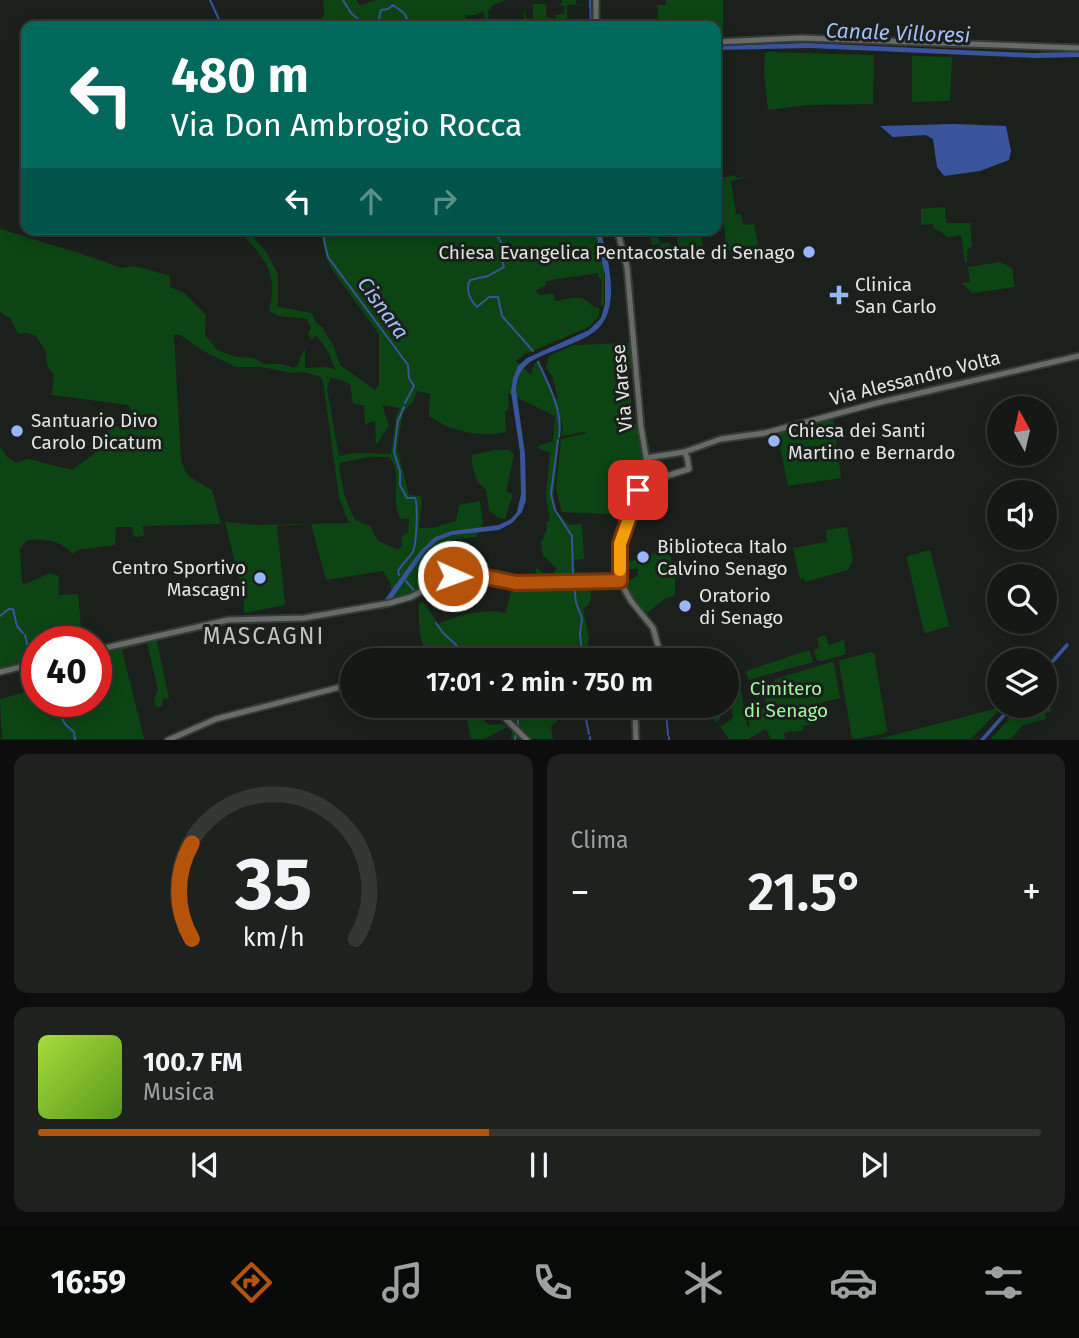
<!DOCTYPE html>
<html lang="it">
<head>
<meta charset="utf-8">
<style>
  body { margin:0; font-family:"Fira Sans",sans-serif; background:#1e211e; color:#f1f3f6; height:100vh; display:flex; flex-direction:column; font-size:26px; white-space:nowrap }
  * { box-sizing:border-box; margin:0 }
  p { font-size:23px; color:#9da0a0 }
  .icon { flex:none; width:38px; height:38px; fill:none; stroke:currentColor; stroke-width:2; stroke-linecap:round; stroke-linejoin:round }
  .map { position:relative; height:740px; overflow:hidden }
  .panel { display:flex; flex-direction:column; gap:14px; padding:14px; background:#0c0d0c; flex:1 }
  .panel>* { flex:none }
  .top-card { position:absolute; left:21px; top:21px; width:700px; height:214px; border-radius:14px; box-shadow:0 4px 18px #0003,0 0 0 2px #343734; background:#00695c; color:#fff; overflow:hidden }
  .needle { width:46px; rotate:352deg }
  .controls { position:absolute; left:987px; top:396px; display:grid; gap:14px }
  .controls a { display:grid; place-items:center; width:70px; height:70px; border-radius:50%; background:#151815; box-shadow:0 4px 18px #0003,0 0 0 2px #343734; font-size:35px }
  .speed { position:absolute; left:21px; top:626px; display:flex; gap:14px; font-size:35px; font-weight:700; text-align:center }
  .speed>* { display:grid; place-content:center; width:91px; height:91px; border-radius:50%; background:#151815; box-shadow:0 4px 18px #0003,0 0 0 2px #343734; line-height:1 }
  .speed .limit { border:10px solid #d22; background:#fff; color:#111 }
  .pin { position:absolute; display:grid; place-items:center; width:60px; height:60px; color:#fff; margin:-30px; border-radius:14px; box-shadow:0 4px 10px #0006 }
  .me { position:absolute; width:77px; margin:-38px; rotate:92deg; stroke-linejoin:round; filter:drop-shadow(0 0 5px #0008) }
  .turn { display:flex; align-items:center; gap:24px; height:147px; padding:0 35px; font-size:32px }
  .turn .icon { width:91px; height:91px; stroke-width:2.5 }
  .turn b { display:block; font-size:49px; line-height:60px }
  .lanes { display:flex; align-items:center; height:66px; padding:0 35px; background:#0003; justify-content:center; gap:35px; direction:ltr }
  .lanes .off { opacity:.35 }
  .big { font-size:52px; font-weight:600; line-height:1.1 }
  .panel .widget { flex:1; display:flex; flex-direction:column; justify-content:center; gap:10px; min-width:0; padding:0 24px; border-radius:14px; background:#1e211e }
  .panel .dial { align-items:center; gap:0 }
  .dial svg { height:182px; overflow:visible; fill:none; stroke:#343734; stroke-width:7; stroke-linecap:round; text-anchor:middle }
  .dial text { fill:#f1f3f6; stroke:none }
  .song { display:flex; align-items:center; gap:21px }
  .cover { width:84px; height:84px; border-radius:10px; background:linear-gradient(135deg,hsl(80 70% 55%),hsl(90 70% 35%)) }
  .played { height:7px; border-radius:4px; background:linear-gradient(90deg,#b45309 45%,#343734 45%) }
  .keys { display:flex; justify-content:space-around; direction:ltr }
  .heat { display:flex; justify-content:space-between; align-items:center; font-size:38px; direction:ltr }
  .panel .tiles { flex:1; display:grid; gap:14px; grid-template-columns:1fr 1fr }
  .widget:last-child { grid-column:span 2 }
  .trip { position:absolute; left:340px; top:648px; width:399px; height:70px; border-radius:35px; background:#151815; box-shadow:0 4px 18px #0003,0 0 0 2px #343734; font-weight:600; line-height:70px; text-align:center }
  .menu { display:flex; height:112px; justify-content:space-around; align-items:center; background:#080a08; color:#9da0a0 }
  .menu .icon { width:49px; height:49px }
  .menu .on { color:#b45309 }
  .menu b { font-size:32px; color:#f1f3f6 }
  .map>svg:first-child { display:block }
  .green { fill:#0c4513; fill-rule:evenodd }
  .water { fill:#39549b }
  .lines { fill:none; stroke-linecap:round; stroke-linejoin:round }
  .stream { stroke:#39549b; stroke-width:2 }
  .canal { stroke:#39549b; stroke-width:3.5 }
  .minor-casing { stroke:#373a37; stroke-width:9 }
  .minor { stroke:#676c67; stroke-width:5 }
  .route-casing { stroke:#753606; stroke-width:18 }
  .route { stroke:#b45309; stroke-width:12 }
  .slow { stroke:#f59e0b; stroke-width:12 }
  .poi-dot { fill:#97b6fd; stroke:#1c201c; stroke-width:2.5 }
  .labels { text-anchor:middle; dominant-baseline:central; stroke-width:6; stroke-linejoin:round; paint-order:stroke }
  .poi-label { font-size:19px; fill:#e2e5e2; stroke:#1c201c; text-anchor:start }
  .street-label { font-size:19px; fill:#e2e5e2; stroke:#1c201c }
  .park-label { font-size:19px; fill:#9df99f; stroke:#1c201c }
  .water-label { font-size:21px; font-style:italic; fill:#a4befa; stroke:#1c201c }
  .quarter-label { font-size:23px; letter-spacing:2px; fill:#bdc3bd; stroke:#1c201c }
</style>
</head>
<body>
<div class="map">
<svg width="1079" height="740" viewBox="0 0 1079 740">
  <rect width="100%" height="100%" fill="#1c201c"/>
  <path class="green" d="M323,0H357L359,6L376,0H505L491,6V9L488,10L489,26H486L483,11L476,15H465L468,26L321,25L324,13Z
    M562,0H576V4H588L567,5V22L561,25L552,24L551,26H532L524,23V9L526,18L533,19V4H546V17L556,19V15L564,14L565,6L555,4H562Z
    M666,0H723V39L716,40V26H659L657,5H666Z
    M765,52L874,55L873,104L807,105L768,110L764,73Z
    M912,56L952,57L950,101L912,102Z
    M735,175L736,178L750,176L731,181L736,214H741L743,225L754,224L758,245L728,251L722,218L716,219V179Z
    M945,207L946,223H970L972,246L967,250V262L965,263L961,235L947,237L941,231L934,229L933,224L921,225V209Z
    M0,229L82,254L121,268L135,266L170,276V287L184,293L206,315L205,335L217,350L236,357L254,358L264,364H281L294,368L297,366L305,348V368L327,367L336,370C330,358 327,345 315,335L312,340L308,334L311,328L307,319L279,316L269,311C279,272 264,258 238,229H247L266,252L278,274V307L312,313L316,323L322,327L334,347L340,365L375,390L379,384V334L333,271L326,257L320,229H595L604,267V307L599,304L601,302L602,280L599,278L598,273L551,280L545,281L546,285L535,291L540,295L553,293L555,301C563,300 576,295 584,299C591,303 591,307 599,308V316L589,327L525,354L516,361L531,375L534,364L539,360L555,397L558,400L553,378L546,368L549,356L573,345L631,343L634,366L625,372L635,420L621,424L622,426L636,423L648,479L646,483L636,490L629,515L562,512L556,489L561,439L587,433L584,432L561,436L563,425L561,420L553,503L556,511L569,525L582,524L584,559L574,560L576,581L582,591H590C592,598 591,606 583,608L589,639L585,660H576L573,653L567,655L564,660H429C420,646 418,621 419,604L423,601L438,624C460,614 483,609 506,613L512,586L535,585L536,567L543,573L553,574L557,568L543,556L541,542L547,529L546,522L550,521L546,495L550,453L536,447L553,441L555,416L508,393L509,408L505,412L506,432C481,438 450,431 429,416L430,394L417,391L413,402L403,412L397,448L409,495L420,496L422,499L419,528H432L456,521L459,505L480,501L483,523L476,537C443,539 441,545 420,568L422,571L417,577L428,586L415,594L392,600L391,584L383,571L326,580L311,524L277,526L285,605L244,613V598L225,522L260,525L349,523L339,498L323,381L321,377L304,372L292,373L262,367H236L207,353L180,335H174L181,461L188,476L212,490L221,524L143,526L144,536L134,537L132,527H116L115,545L76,550L74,555C63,541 43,537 26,541L20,549L22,582L25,584L50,573L59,576L58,595L78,594L82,637L88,642H37V647L30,650L33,662H28L26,650H24L22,662L0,670V447L7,457L16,463L28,459L72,470L95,453L96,437H107L108,425C113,425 117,427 121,427C134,427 136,413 128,405L52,395L54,375L47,366L46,352L36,336L27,333L18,334L11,319L0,312ZM330,378L339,379L350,384L353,404L364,405L365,424L375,421L376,445L389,426L382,405L400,408L396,417L391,454L353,453L339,456L327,389ZM369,457H389C404,472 389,501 401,519L409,518L408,532L401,537L402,546L398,550L378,541L370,526L355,520L345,497L339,468L340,463Z
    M676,229H700L704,255L695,257L693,249L686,250L688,258L663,262L660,244L652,245L650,235L658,234L660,244L669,242L670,246L678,244Z
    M1000,262L1012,268L1015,287L972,293L962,283L970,282L968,267Z
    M833,417L841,478L788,486L777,432Z
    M495,450H510L514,455L506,492L511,493L512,497L505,519L497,517L489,510L486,490C474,481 472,468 472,455Z
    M847,527L853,560L848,570L805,582L804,578L800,579L793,548L827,542L826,530Z
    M930,550L949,626L927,633L924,632L907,559L908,556Z
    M671,553V562H680V566H676V572H681V576H675V596L666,598L647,613L646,610L641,611L625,583L638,575V569H625L624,562L648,558V554Z
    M825,635L829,645L844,640L846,654L822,661L817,660L814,650L819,648L817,638Z
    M156,637L169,699L163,698L162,706L156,707L154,698L158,690L147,643L122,650L144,739H2L0,699L33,690L29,666L37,665V702H96V651Z
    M809,650L813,662L748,680L746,671Z
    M871,652L874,653L887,730L883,734L854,739L852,738L839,662L841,660Z
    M831,662L834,663L840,698L820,703L821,712L817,713L819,723L803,726V730L792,732L791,730L784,734L785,739H771L766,729L748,739H729L719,725L722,726L733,718L732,708L722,715L717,723L707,710L716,705H726V691H741L747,725L750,727L747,713L767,708L763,691L768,681L773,683L775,679Z
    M1045,694L1048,695L1051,712L1045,713L1046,719L1023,725L1011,739H991L1021,705H1045Z
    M464,705H473L480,717L489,725L503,724L507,727L484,739H471Z
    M510,705H563L562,716L551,727L553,739H511L513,725Z
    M998,708L999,710L971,739H879Z"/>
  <path class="water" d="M806,43L1031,53L1079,52V57L1036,58L810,48L716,50V46Z
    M954,124L1006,126L1011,151L1009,160L980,171L944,176L937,167L933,139L926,135L893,137L880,126Z
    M595,229H600C608,258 623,311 594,332C576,345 550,350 530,362C520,370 517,377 516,390L525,454L526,500L522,512L512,523L499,530L452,535L437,541L425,552L391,600L383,602L421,550L435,537L452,531L499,525L511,519L517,512L521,494L520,452L511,392L513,378L518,366L527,358L589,330L601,318L605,304V275Z"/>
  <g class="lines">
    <path class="stream" d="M210,0L222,26
      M343,0L351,13L366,26
      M590,0L591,26
      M374,26L379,19L381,10L388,9L393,5L404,13L411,26
      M326,229L324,240L328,257L408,365L409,378L414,386L405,403
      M496,229L498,237L505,249L501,257L504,267L488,276L470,280C465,289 470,300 477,307L489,297H498L502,316L533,351
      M538,362C549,385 563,411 559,437
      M558,440L551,494L555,510L572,536L573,580
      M399,575L398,571C402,564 408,559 412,553C417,547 418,504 415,498H407L400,485V471L394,452L398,421L404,407
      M406,581L416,593
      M574,585L576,603L582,618L580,634L583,660
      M0,616L9,609H13L17,626L23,633
      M436,623L443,633L473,660
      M25,635L31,661
      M32,667V670L37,675
      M53,702L65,724L74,732L75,740
      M514,705L518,715V728
      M583,705L589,734
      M666,712L668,735
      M590,737V740
      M669,737V740
      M515,740L516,733"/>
    <path class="canal" d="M1045,670L1067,645
      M982,740L1013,705"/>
    <g class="minor-casing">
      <path id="minor" d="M596,0V26
        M716,42L801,38L1079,48
        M617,229L627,267L641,427L650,480L653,483
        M646,458L684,452L721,439L765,433L877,403L1079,356
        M650,480L636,493L633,508L621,541L620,581L631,601L653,628L662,660
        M651,483L660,478L689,469L687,457L684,452
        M96,650L228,620L304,618L390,603L411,597L446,578L458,575H478L516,583L620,581
        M0,672L37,663
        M492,705L527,740
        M168,740L216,719L352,684
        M636,740L635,713L645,705"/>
    </g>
    <use href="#minor" class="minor"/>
  </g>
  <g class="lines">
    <g class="route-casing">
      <path id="route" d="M453,576L472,574L516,583L620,581V544L638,490"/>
    </g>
    <use href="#route" class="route"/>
    <path class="slow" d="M620,570V544L629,519"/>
  </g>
  <g class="poi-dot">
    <circle cx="809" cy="252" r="7"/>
    <path d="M835.5 284.5h7v7h7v7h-7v7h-7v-7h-7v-7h7z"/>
    <circle cx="17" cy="431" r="7"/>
    <circle cx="774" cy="441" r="7"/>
    <circle cx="643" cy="557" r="7"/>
    <circle cx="260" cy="578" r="7"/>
    <circle cx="685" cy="606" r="7"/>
  </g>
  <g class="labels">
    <g class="poi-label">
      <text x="795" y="252" text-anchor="end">Chiesa Evangelica Pentacostale di Senago</text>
      <text x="855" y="284">Clinica<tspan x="855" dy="22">San Carlo</tspan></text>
      <text x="31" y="420">Santuario Divo<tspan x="31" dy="22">Carolo Dicatum</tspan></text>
      <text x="788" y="430">Chiesa dei Santi<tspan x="788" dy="22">Martino e Bernardo</tspan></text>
      <text x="657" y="546">Biblioteca Italo<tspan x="657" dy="22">Calvino Senago</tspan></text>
      <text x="246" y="567" text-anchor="end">Centro Sportivo<tspan x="246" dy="22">Mascagni</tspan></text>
      <text x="699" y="595">Oratorio<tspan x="699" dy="22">di Senago</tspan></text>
    </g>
    <g class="street-label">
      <text transform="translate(915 378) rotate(-14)">Via Alessandro Volta</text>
      <text transform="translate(622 388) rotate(-95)">Via Varese</text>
    </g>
    <g class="park-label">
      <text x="786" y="688">Cimitero<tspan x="786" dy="22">di Senago</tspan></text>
    </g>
    <g class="water-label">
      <text transform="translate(898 33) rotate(2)">Canale Villoresi</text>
      <text transform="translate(383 308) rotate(54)">Cisnara</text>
    </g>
    <g class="quarter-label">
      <text x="264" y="636">MASCAGNI</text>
    </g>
  </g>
</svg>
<div class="controls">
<a><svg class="needle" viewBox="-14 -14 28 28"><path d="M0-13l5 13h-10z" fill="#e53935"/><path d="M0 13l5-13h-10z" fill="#9da0a0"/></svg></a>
<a><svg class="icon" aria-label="sound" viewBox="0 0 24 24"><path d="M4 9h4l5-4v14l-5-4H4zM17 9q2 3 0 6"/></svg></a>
<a><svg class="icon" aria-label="search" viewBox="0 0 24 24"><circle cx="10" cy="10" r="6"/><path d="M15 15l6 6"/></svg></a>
<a><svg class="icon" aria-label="layers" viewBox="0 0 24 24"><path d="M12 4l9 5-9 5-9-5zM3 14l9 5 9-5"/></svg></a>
</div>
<div class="speed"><div class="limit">40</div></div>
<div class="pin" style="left:638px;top:490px;background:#d93025"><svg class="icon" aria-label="arrive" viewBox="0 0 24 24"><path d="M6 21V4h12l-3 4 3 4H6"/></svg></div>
<svg class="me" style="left:453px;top:576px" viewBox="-20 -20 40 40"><circle r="17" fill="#b45309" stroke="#fff" stroke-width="3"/><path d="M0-11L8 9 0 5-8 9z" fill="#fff"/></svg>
<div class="trip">17:01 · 2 min · 750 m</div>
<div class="top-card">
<div class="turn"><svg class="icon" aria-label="left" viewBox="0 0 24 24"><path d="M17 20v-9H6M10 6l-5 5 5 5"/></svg><div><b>480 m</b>Via Don Ambrogio Rocca</div></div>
<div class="lanes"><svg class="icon" aria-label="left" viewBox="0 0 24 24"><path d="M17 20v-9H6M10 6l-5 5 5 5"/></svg><svg class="icon off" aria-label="ahead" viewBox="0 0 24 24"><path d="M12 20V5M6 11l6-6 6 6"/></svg><svg class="icon off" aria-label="right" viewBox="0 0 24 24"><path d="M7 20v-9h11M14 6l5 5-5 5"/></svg></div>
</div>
</div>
<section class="panel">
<div class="tiles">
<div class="widget dial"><svg viewBox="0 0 100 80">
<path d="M14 69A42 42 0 1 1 86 69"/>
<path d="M14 69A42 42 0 0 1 14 27" stroke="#b45309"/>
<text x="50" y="56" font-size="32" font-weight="700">35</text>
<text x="50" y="72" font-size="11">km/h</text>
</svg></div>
<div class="widget"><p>Clima</p>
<div class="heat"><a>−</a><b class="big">21.5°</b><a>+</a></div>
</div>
<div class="widget">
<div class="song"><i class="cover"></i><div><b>100.7 FM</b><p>Musica</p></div></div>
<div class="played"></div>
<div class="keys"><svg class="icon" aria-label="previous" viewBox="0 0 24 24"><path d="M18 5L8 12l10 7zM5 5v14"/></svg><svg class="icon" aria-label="pause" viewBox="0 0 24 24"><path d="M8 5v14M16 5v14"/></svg><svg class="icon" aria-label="next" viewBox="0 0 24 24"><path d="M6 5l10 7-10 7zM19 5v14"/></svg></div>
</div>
</div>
</section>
<nav class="menu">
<b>16:59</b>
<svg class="icon on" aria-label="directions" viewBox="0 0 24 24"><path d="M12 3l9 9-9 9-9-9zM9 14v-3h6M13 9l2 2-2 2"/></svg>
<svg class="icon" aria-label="music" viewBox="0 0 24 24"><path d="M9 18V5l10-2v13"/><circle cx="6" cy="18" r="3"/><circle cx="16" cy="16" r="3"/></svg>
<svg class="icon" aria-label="phone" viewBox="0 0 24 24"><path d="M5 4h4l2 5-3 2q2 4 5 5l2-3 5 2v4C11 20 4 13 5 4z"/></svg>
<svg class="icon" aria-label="climate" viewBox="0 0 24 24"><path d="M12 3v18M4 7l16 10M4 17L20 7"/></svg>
<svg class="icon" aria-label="car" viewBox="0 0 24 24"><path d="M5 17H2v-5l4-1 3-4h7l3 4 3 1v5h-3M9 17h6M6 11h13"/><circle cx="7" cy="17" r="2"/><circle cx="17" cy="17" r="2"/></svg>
<svg class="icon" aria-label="filters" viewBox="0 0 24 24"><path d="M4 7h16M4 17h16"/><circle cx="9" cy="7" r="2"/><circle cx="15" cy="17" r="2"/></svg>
</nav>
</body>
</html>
